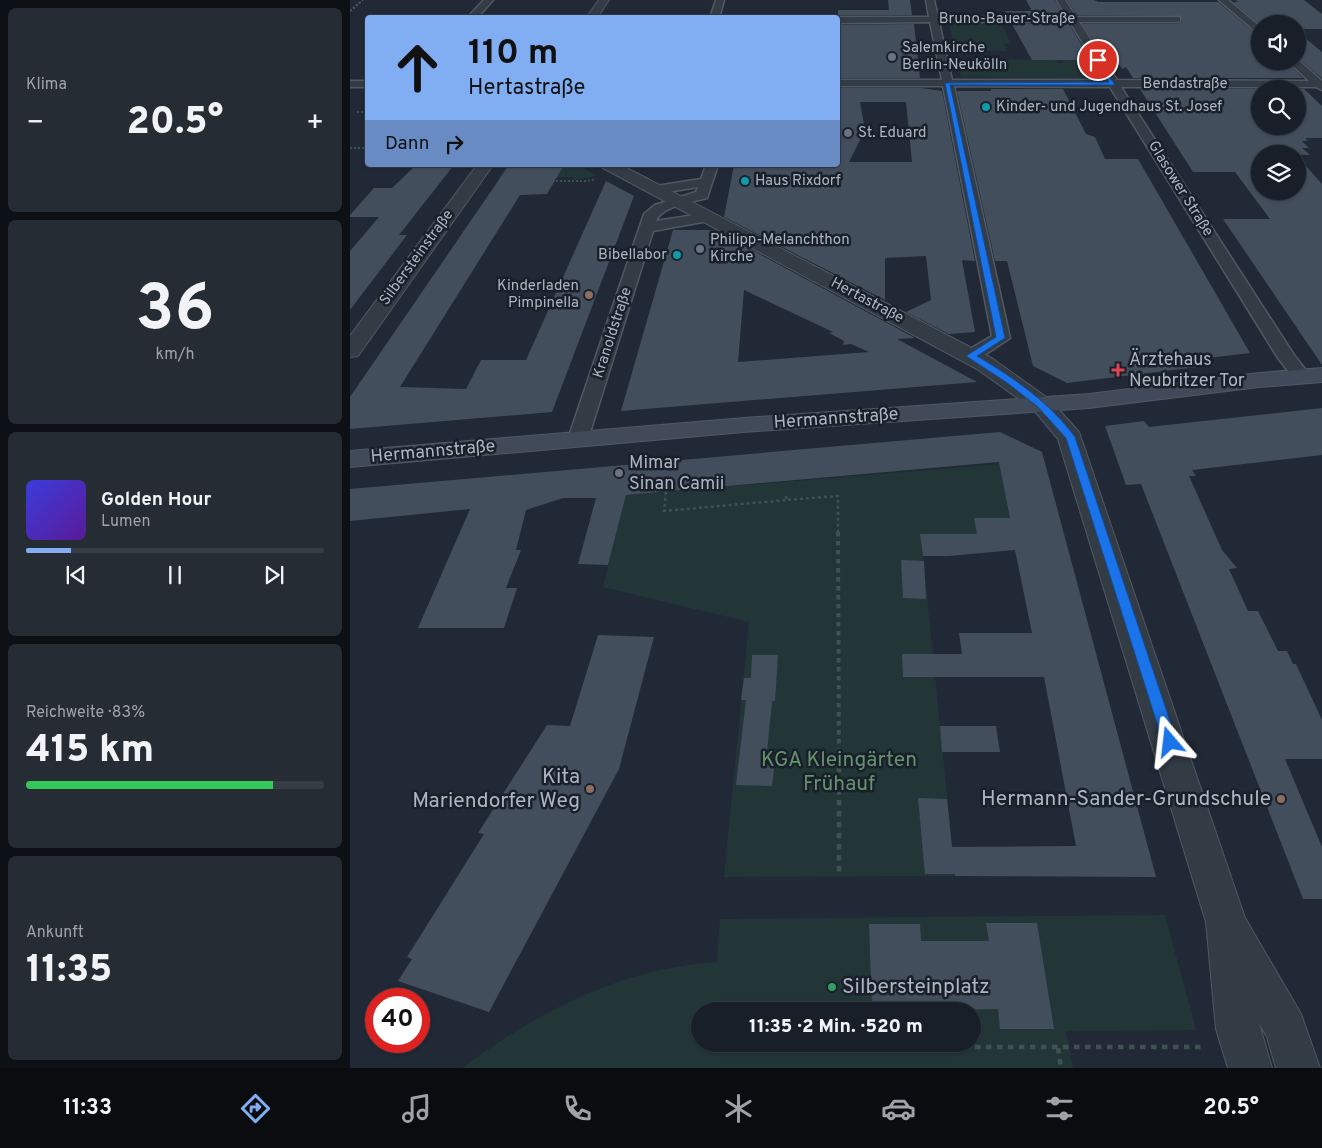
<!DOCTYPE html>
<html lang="de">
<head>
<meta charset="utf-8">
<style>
  body { margin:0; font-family:Overpass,sans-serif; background:#252c34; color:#f1f3f6; height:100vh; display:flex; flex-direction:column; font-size:19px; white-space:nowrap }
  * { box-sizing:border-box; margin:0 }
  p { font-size:16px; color:#9fa2a8 }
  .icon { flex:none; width:28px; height:28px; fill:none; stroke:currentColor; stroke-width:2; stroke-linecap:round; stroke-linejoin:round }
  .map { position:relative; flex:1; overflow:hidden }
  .sheet { display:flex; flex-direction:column; gap:8px; padding:8px; background:#0d1116; width:350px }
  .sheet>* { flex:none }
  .banner { position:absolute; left:15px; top:15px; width:475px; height:152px; border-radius:5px; box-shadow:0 1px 4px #0004,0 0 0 1px #363d45; background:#81aef3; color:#111; overflow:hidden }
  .controls { position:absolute; left:901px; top:15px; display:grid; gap:10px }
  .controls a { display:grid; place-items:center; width:55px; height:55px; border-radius:50%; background:#181f28; box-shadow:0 1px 4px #0004,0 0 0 1px #363d45; font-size:25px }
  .speed { position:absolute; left:15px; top:988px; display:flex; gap:10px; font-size:25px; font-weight:700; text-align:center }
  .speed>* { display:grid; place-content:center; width:65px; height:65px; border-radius:50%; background:#181f28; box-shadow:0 1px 4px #0004,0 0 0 1px #363d45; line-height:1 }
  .speed .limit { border:8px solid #d22; background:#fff; color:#111 }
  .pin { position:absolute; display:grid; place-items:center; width:42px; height:42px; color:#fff; margin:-21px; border:2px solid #fff; border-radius:50%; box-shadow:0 1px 5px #0007 }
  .me { position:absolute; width:55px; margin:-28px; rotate:343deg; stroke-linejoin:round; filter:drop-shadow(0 0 4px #0008) }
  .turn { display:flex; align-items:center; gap:18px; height:105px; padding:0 20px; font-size:22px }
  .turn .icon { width:65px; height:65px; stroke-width:2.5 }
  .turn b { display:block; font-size:35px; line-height:42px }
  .then { display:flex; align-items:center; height:48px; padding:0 20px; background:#0003; gap:10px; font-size:19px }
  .big { font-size:38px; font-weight:800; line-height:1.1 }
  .sheet .tile { flex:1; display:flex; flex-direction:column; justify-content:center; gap:8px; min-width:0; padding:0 18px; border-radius:8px; background:#252c34 }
  .sheet .dial { align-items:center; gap:0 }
  .dial b { font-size:65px; line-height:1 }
  .song { display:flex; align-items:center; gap:15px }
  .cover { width:60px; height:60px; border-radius:8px; background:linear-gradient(135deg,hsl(240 70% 55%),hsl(270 70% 35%)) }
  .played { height:5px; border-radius:2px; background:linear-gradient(90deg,#81aef3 15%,#363d45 15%) }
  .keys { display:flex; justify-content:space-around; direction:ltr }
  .heat { display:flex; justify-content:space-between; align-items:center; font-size:28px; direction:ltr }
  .charge { height:8px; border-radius:4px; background:linear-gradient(90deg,#34c759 83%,#363d45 0) }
  .trip { position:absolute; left:341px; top:1002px; width:290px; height:50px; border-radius:25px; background:#181f28; box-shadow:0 1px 4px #0004,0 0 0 1px #363d45; font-weight:800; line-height:50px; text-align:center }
  .tab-bar { display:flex; height:80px; justify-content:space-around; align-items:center; background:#0a0c10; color:#9fa2a8 }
  .tab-bar .icon { width:35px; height:35px }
  .tab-bar .selected { color:#81aef3 }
  .tab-bar b { font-size:22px; color:#f1f3f6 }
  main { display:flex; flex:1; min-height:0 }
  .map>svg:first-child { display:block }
  .green { fill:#233637; fill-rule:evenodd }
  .building { fill:#434e5d; fill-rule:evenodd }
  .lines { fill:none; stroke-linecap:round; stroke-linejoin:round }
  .minor-casing { stroke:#505864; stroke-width:3 }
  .tertiary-casing { stroke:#505864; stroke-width:2 }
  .secondary-casing { stroke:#505864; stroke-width:2 }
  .path-far4 { stroke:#3f5153; stroke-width:1; stroke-dasharray:2 2; stroke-linecap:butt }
  .path-far3 { stroke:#3f5153; stroke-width:2; stroke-dasharray:2 2; stroke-linecap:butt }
  .path-far2 { stroke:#3f5153; stroke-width:2.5; stroke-dasharray:3 3; stroke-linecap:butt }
  .path-far1 { stroke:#3f5153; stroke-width:4; stroke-dasharray:4.5 4.5; stroke-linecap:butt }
  .path { stroke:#3f5153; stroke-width:4.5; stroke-dasharray:5.5 5.5; stroke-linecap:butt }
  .minor { fill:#333b45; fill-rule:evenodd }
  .tertiary { fill:#333b45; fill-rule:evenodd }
  .secondary { fill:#414a58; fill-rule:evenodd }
  .rail { stroke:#555f6c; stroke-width:2; stroke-dasharray:2 2; stroke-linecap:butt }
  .route { fill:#1a73e8; stroke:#114b97 }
  .worship-dot { fill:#6b7280; stroke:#19202a; stroke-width:2 }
  .culture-dot { fill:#0f9aa8; stroke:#19202a; stroke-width:2 }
  .education-dot { fill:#8d6e63; stroke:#19202a; stroke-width:2 }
  .health-dot { fill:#e0444e; stroke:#19202a; stroke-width:2 }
  .leisure-dot { fill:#2e9e5b; stroke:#19202a; stroke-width:2 }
  .labels { text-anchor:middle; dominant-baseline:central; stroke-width:5; stroke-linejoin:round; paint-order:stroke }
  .far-street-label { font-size:15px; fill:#adb5c3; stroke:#19202a }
  .far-poi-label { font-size:15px; fill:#adb5c3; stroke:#19202a; text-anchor:start }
  .poi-label { font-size:18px; fill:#adb5c3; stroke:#19202a; text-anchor:start }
  .street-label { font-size:18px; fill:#adb5c3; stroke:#19202a }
  .near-park-label { font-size:21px; fill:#66916f; stroke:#19202a }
  .near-poi-label { font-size:21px; fill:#adb5c3; stroke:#19202a; text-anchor:end }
</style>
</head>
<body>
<main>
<section class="sheet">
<div class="tile"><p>Klima</p>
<div class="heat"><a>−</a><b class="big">20.5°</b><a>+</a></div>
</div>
<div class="tile dial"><b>36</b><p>km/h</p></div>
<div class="tile">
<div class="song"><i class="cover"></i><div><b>Golden Hour</b><p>Lumen</p></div></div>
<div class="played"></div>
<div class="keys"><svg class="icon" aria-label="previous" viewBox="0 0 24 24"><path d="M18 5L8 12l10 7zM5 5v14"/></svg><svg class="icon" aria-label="pause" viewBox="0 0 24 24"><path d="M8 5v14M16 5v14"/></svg><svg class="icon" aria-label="next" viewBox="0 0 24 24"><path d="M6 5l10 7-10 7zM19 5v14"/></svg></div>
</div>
<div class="tile"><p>Reichweite · 83%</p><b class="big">415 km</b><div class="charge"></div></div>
<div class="tile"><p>Ankunft</p><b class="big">11:35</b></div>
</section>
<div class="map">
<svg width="972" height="1068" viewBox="0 0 972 1068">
  <rect width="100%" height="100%" fill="#202935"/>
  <path class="green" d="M599,24H652L660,43L654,44L657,51L605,50Z
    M607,59L705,60L708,63H714L713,60H730L740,78L611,77Z
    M214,165H228L247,176L224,180V177H149L154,169H211Z
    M651,464L660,518H624L627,534L571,535L605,876L374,877L399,622L253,587L276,495Z
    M815,915L846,1030L716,1031L723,1068H112C187,1012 272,968 367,962L370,919ZM350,1011H622V1044H350Z"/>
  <path class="building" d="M538,0H560L562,15H488V10H539Z
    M676,0H705L714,15H657L655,11H682Z
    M717,0H744L748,2H868L910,37V61H936L953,78H783L776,67L772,69L766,60H756L732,24H827L832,22L831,16L727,15Z
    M885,0H954L972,14V29H948V24L910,25L883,2H888Z
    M564,24L570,78H488V25Z
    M662,24H719L741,60H682Z
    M948,32L972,52V78L948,58Z
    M488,88H571L592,91L625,261L612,260L625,332L599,334L556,312L581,300L576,256L535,258V300L374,217L384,165H488ZM510,102H556L562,162H499L515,130Z
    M641,89H713L736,134L745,137L755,159H788L900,353L858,358L864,365L717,383L683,366L657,261H645L607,91H641Z
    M790,89H910V126H948V89H954L972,106V138H955L958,141H952L959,148H952L960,155L910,154V191H948V157L972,184V365L873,219H920L885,172H843Z
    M66,165H104L49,235H57L0,310V251L29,217H0V215L24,188H42Z
    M159,165H214L197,194L170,195L50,387L116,389L131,360H176L256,181L284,196L202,412L0,429V397Z
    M323,230H365L565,338L547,339L627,382L271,411ZM394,290L483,332L479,333L494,341L493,345L501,344L519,352L388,362Z
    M972,408V455L842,470L846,476H839L872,550L887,568L879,569L898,611H908L928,651H937L943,664H946L972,720V759H935L972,847V899H953L791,484L776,485L755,426L794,421L799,427Z
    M650,432L692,452L806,877L605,876V874H575L568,798L597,799L602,847L726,846L694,677H553L552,654H612L609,633H682L665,550L599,556H573L570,534H627L624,518H660L649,462L276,495L258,565L228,564L246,498H213L176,510L166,550H171L156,588H167L154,628H68L120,509L0,521V489Z
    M551,560L574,561L576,599L553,598Z
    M248,635L304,637L269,769L139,1012L48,981L62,959L57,957L134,834L128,833L197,725L220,726Z
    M402,655H428L425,701H422L416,762H425L422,786L386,785L396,700H391L394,678H401Z
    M590,726H646L650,752H592Z
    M636,923H687L704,1029H650L648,1009L522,1011L519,924H570L571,941H639Z"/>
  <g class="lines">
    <g class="minor-casing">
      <path id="minor" d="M134,0H143L127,18H117Z
        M366,0H374L369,18H360Z
        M576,0H584L588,17H717L707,0H715L726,17H830V21L827,22H729L767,80L959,81L938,61L948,60L972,81V90L966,87H771L944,355L961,377L958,381H946L928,358L760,87L604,86L660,338L627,360H615L612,356L615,352L642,336L593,86H488V80H592L580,22L488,23V17H579ZM589,22H720L756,80H602Z
        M869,0H878L910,27V35Z
        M0,81H18V87H0Z
        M356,165H368L357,198C343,202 311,206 306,221L358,213L365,217L358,221L303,231L238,439L235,443L228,445L221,443L218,439L294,214L305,205L346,192L348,187L306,194L299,190L306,186L351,179Z"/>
    </g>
    <g class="tertiary-casing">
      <path id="tertiary" d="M249,0H259L247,18H236Z
        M127,165H143L8,356L0,357V336Z
        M251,165H271L643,359L699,399L729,432L895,918L951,1014L970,1068H926L917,1037L909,1023L922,1068H878L866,1029L856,922L708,439L683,409L627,369L253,168Z"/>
    </g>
    <g class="secondary-casing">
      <path id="secondary" d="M972,368V382L909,387L739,408L394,432L0,467V451L394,418L739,394L909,373Z"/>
    </g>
    <path class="path-far4" d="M843,17H867
      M920,18H972
      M931,19L946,24
      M843,21L870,22
      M948,24L972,21
      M615,64V62H651L655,65"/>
    <path class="path-far3" d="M7,112H18
      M0,148H18
      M150,181H237L246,179
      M639,186L761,187"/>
    <path class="path-far2" d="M316,492L314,511L436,500
      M436,496V500L488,496V533"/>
    <path class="path-far1" d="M488,532L489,768"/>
    <path class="path" d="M489,767V877
      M614,1047H856
      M708,1048L711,1068"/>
    <use href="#minor" class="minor"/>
    <use href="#tertiary" class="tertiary"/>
    <use href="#secondary" class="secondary"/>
    <path class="rail" d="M0,11L13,0"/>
  </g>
  <path class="route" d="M748,59L765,85H600L655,338L627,356C664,378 699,402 725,437L827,742L825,746H815L813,742L716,438L687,406L656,382L616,356L646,337L595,83L759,82L746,60Z"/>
  <g class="worship-dot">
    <circle cx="542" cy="57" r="5"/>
    <circle cx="498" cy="133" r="5"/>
    <circle cx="350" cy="249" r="5"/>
    <circle cx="269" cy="473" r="5"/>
  </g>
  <g class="culture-dot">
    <circle cx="636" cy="107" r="5"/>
    <circle cx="395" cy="181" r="5"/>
    <circle cx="327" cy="255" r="5"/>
  </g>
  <g class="education-dot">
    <circle cx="239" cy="295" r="5"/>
    <circle cx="240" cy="789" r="5"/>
    <circle cx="931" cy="799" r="5"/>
  </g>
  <path class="health-dot" d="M765.5 362.5h5v5h5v5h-5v5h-5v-5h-5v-5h5z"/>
  <circle class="leisure-dot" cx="482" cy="987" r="5"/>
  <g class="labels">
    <g class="far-street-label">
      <text x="657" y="19">Bruno-Bauer-Straße</text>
      <text x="835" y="84">Bendastraße</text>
      <text transform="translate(830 189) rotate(58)">Glasower Straße</text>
      <text transform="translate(67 258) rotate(-54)">Silbersteinstraße</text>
      <text transform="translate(517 301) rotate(28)">Hertastraße</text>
      <text transform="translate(263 333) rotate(-72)">Kranoldstraße</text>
    </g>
    <g class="far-poi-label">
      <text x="552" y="48">Salemkirche<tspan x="552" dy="17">Berlin-Neukölln</tspan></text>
      <text x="646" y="107">Kinder- und Jugendhaus St. Josef</text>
      <text x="508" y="133">St. Eduard</text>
      <text x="405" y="181">Haus Rixdorf</text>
      <text x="360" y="240">Philipp-Melanchthon<tspan x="360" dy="17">Kirche</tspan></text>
      <text x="317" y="255" text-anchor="end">Bibellabor</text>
      <text x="229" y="286" text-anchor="end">Kinderladen<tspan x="229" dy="17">Pimpinella</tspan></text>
    </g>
    <g class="poi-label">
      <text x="779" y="360">Ärztehaus<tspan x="779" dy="21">Neubritzer Tor</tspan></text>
      <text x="279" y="463">Mimar<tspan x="279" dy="21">Sinan Camii</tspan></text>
    </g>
    <g class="street-label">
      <text transform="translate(486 419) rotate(-4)">Hermannstraße</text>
      <text transform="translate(83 452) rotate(-5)">Hermannstraße</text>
    </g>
    <g class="near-park-label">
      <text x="489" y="760">KGA Kleingärten<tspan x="489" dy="24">Frühauf</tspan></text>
    </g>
    <g class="near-poi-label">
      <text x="230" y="777">Kita<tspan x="230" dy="24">Mariendorfer Weg</tspan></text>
      <text x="921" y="799">Hermann-Sander-Grundschule</text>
      <text x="492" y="987" text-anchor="start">Silbersteinplatz</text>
    </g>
  </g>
</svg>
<div class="controls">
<a><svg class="icon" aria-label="sound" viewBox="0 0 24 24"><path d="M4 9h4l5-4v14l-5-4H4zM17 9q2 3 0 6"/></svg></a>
<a><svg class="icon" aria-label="search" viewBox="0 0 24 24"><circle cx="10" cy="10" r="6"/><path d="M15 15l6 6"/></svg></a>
<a><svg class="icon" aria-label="layers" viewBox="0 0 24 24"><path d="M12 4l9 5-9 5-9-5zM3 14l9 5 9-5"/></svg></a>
</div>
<div class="speed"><div class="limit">40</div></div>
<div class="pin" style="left:748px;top:60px;background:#d93025"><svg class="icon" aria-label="arrive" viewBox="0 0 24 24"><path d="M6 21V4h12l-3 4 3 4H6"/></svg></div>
<svg class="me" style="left:820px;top:742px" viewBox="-20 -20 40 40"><path d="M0-17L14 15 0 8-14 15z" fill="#1a73e8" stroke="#fff" stroke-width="4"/></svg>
<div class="trip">11:35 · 2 Min. · 520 m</div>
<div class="banner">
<div class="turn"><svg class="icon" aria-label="ahead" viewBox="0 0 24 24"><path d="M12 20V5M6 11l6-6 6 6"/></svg><div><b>110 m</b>Hertastraße</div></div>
<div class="then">Dann<svg class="icon" aria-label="right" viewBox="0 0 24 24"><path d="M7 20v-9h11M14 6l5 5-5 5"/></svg></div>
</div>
</div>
</main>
<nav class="tab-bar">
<b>11:33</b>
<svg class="icon selected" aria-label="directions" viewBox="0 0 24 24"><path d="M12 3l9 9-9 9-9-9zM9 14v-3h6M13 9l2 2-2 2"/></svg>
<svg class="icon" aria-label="music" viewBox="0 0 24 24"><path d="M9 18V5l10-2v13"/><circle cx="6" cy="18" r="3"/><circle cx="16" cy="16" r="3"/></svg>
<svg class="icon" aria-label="phone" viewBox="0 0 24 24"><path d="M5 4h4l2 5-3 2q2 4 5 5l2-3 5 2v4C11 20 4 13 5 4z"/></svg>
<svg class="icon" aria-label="climate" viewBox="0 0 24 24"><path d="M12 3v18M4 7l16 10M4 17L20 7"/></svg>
<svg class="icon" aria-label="car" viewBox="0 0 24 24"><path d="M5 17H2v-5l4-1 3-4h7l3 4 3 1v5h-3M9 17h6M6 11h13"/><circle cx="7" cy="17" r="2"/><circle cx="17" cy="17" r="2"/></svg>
<svg class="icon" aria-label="filters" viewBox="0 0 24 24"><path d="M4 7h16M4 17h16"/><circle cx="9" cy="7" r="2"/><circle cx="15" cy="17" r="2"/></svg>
<b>20.5°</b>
</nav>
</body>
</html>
